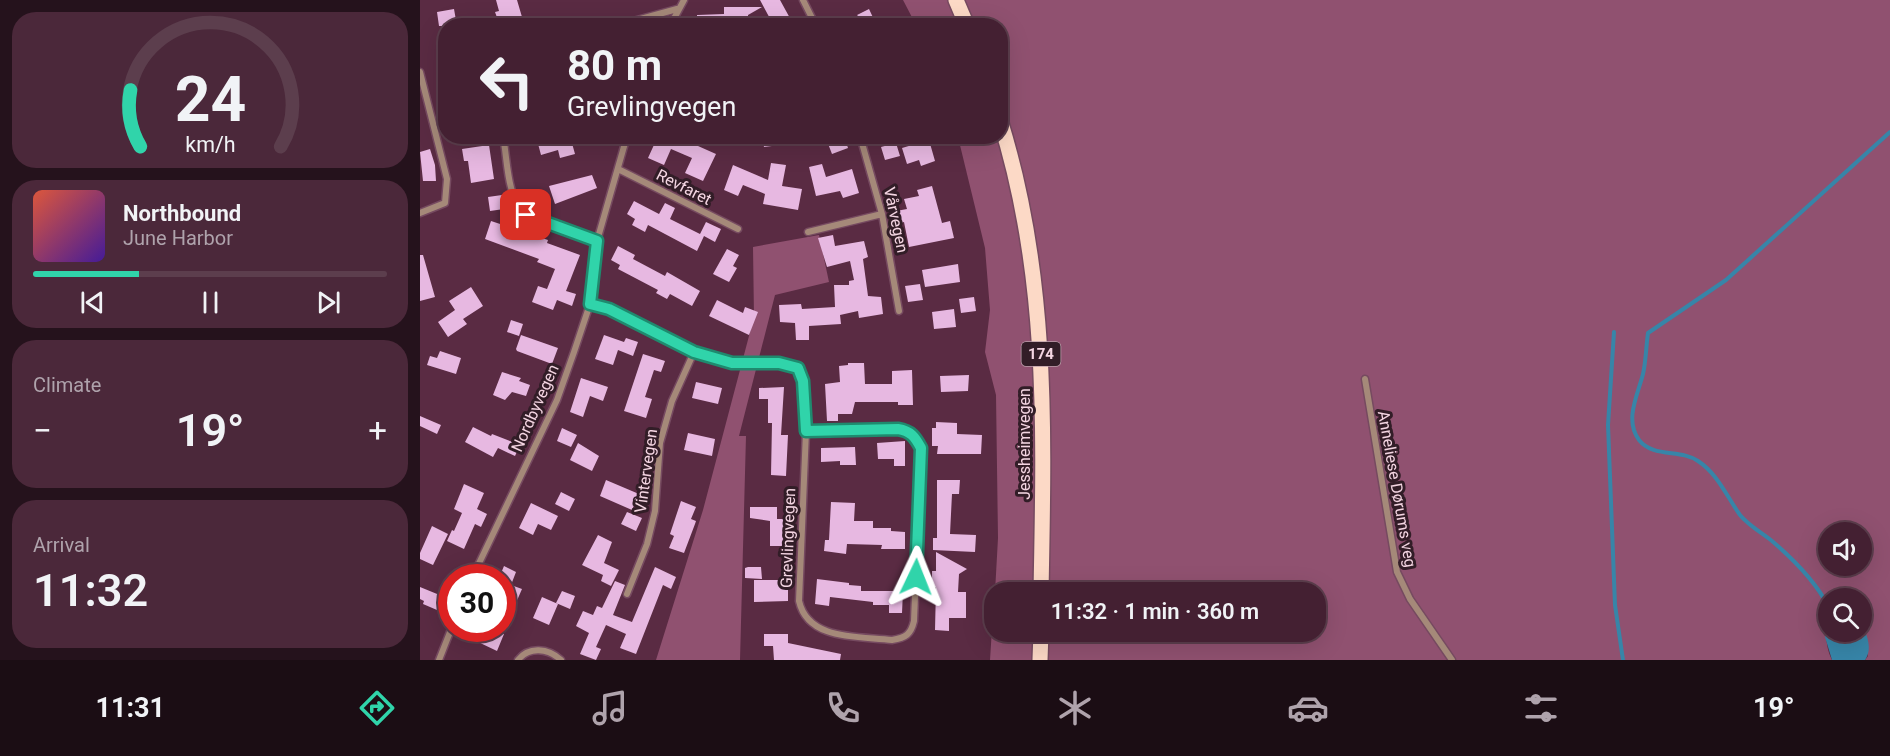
<!DOCTYPE html>
<html lang="en">
<head>
<meta charset="utf-8">
<style>
  body { margin:0; font-family:Roboto,sans-serif; background:#4b283a; color:#f1f3f6; height:100vh; display:flex; flex-direction:column; font-size:22px; white-space:nowrap }
  * { box-sizing:border-box; margin:0 }
  p { font-size:20px; color:#afa3ac }
  .icon { flex:none; width:33px; height:33px; fill:none; stroke:currentColor; stroke-width:2; stroke-linecap:round; stroke-linejoin:round }
  .map { position:relative; flex:1; overflow:hidden }
  .drawer { display:flex; flex-direction:column; gap:12px; padding:12px; background:#25121c; width:420px }
  .drawer>* { flex:none }
  .hud { position:absolute; left:18px; top:18px; width:570px; height:126px; border-radius:24px; box-shadow:0 6px 24px #0002,0 0 0 2px #5c3e4d; background:#442032; color:#f1f3f6; overflow:hidden }
  .controls { position:absolute; left:1398px; top:522px; display:grid; gap:12px }
  .controls a { display:grid; place-items:center; width:54px; height:54px; border-radius:50%; background:#442032; box-shadow:0 6px 24px #0002,0 0 0 2px #5c3e4d; font-size:30px }
  .speed { position:absolute; left:18px; top:564px; display:flex; gap:12px; font-size:30px; font-weight:700; text-align:center }
  .speed>* { display:grid; place-content:center; width:78px; height:78px; border-radius:50%; background:#442032; box-shadow:0 6px 24px #0002,0 0 0 2px #5c3e4d; line-height:1 }
  .speed .limit { border:9px solid #d22; background:#fff; color:#111 }
  .pin { position:absolute; display:grid; place-items:center; width:51px; height:51px; color:#fff; margin:-26px; border-radius:12px; box-shadow:0 3px 9px #0006 }
  .me { position:absolute; width:66px; margin:-33px; rotate:2deg; stroke-linejoin:round; filter:drop-shadow(0 0 4px #0008) }
  .turn { display:flex; align-items:center; gap:21px; height:126px; padding:0 30px; font-size:27px }
  .turn .icon { width:78px; height:78px; stroke-width:2.5 }
  .turn b { display:block; font-size:42px; line-height:51px }
  .big { font-size:45px; font-weight:600; line-height:1.1 }
  .drawer .tile { flex:1; display:flex; flex-direction:column; justify-content:center; gap:9px; min-width:0; padding:0 21px; border-radius:24px; background:#4b283a }
  .drawer .dial { align-items:center; gap:0 }
  .dial svg { height:156px; overflow:visible; fill:none; stroke:#5c3e4d; stroke-width:7; stroke-linecap:round; text-anchor:middle }
  .dial text { fill:#f1f3f6; stroke:none }
  .song { display:flex; align-items:center; gap:18px }
  .cover { width:72px; height:72px; border-radius:9px; background:linear-gradient(135deg,hsl(10 70% 55%),hsl(260 70% 35%)) }
  .played { height:6px; border-radius:3px; background:linear-gradient(90deg,#30d4aa 30%,#5c3e4d 30%) }
  .keys { display:flex; justify-content:space-around; direction:ltr }
  .heat { display:flex; justify-content:space-between; align-items:center; font-size:33px; direction:ltr }
  .trip { position:absolute; left:564px; top:582px; width:342px; height:60px; border-radius:24px; background:#442032; box-shadow:0 6px 24px #0002,0 0 0 2px #5c3e4d; font-weight:600; line-height:60px; text-align:center }
  .tabs { display:flex; height:96px; justify-content:space-around; align-items:center; background:#1b0d14; color:#afa3ac }
  .tabs .icon { width:42px; height:42px }
  .tabs .selected { color:#30d4aa }
  .tabs b { font-size:27px; color:#f1f3f6 }
  main { display:flex; flex:1; min-height:0 }
  .map>svg:first-child { display:block }
  .forest { fill:#905170; fill-rule:evenodd }
  .water { fill:#3785a8 }
  .lines { fill:none; stroke-linecap:round; stroke-linejoin:round }
  .stream { stroke:#3785a8; stroke-width:4 }
  .building { fill:#e7b8e1 }
  .street-casing { stroke:#764a60; stroke-width:9 }
  .primary-casing { stroke:#764a60; stroke-width:18 }
  .street { stroke:#a58979; stroke-width:6 }
  .primary { stroke:#fcd9c6; stroke-width:15 }
  .route-casing { stroke:#1f8a6e; stroke-width:15 }
  .route { stroke:#30d4aa; stroke-width:10 }
  .labels { text-anchor:middle; dominant-baseline:central; stroke-width:6; stroke-linejoin:round; paint-order:stroke }
  .shield { fill:#321d27; stroke:#ba9eaa; stroke-width:1.5 }
  .shield-label { font-size:15px; font-weight:bold; fill:#f4d5e2 }
  .street-label { font-size:16px; fill:#f4d5e2; stroke:#321d27 }
</style>
</head>
<body>
<main>
<section class="drawer">
<div class="tile dial"><svg viewBox="0 0 100 80">
<path d="M14 69A42 42 0 1 1 86 69"/>
<path d="M14 69A42 42 0 0 1 9 40" stroke="#30d4aa"/>
<text x="50" y="56" font-size="32" font-weight="700">24</text>
<text x="50" y="72" font-size="11">km/h</text>
</svg></div>
<div class="tile">
<div class="song"><i class="cover"></i><div><b>Northbound</b><p>June Harbor</p></div></div>
<div class="played"></div>
<div class="keys"><svg class="icon" aria-label="previous" viewBox="0 0 24 24"><path d="M18 5L8 12l10 7zM5 5v14"/></svg><svg class="icon" aria-label="pause" viewBox="0 0 24 24"><path d="M8 5v14M16 5v14"/></svg><svg class="icon" aria-label="next" viewBox="0 0 24 24"><path d="M6 5l10 7-10 7zM19 5v14"/></svg></div>
</div>
<div class="tile"><p>Climate</p>
<div class="heat"><a>−</a><b class="big">19°</b><a>+</a></div>
</div>
<div class="tile"><p>Arrival</p><b class="big">11:32</b></div>
</section>
<div class="map">
<svg width="1470" height="660" viewBox="0 0 1470 660">
  <rect width="100%" height="100%" fill="#5a2b43"/>
  <path class="forest" d="M483,0H1470V660H1445L1448,656L1442,625V598H1408C1408,620 1402,640 1412,660H570L574,597V632H896V592H575L578,538L576,395L565,352L570,310L565,248L538,137L580,136V26L496,25ZM1408,532H1442V566H1408Z
    M399,235L409,282L355,295L319,436H326L320,660H236L283,510L334,317L333,247Z"/>
  <path class="water" d="M1442,625C1447,635 1453,649 1445,660H1412L1405,637L1408,626V632H1442Z"/>
  <g class="lines">
    <path class="stream" d="M1194,332L1188,425L1195,605L1203,660
      M1408,606C1396,582 1373,559 1352,541C1342,533 1328,525 1320,515C1307,497 1298,474 1278,461C1261,449 1233,458 1219,440C1204,420 1218,394 1223,374C1226,361 1226,347 1228,333L1306,280L1470,132"/>
  </g>
  <path class="building" d="M76,0H97L102,17L79,23L75,12L79,11Z
    M340,0H360L371,20L361,26H354Z
    M304,7H342L328,15V26H277V15L304,14Z
    M34,9L37,26H19L17,12Z
    M449,9L457,26H420L438,16L437,15Z
    M128,136H150L155,154L140,158L138,150L121,155L117,140Z
    M238,136H251L264,143L267,136H270L281,141L278,146L296,154L283,181L265,173L272,158L251,149L244,165L228,158Z
    M342,136H374L375,143L344,147Z
    M405,136H424L428,148L412,154Z
    M509,140L515,161L501,166L499,160L487,164L482,148Z
    M476,143L480,156L465,160L461,147Z
    M69,145L74,179L51,183L48,161H44L42,149Z
    M10,149L15,165L16,181H3L0,152Z
    M351,163L366,165L362,186L382,189L378,210L343,204L345,194L323,185L318,196L304,190L313,165L348,180Z
    M402,164L406,177L432,169L439,193L423,198L420,191L396,196L389,167Z
    M172,175L177,188L135,204L129,186Z
    M512,186L522,223L530,221L534,238L489,247L484,222L474,225L471,212L487,209L484,199L499,196L497,190Z
    M82,195L84,209L70,211L68,197Z
    M214,201L239,214L245,203L255,208L250,219L280,234L286,222L301,229L295,242L284,236L277,251L228,225L225,232L212,225L215,219L207,214Z
    M71,221L128,240L127,243L160,255L146,291L156,294L152,306L137,300L133,310L112,302L118,286L127,289L135,269L117,262L119,259L65,239Z
    M413,235L415,246L444,241L448,257L443,259L448,296L461,297L463,314L439,318L438,311L420,315L421,324L389,326V340H376L375,323L360,322L359,305L381,304L382,309L415,307L414,285H429V281L434,280L430,261L407,267L398,238Z
    M198,246L215,255L213,259L245,276L247,272L280,291L272,306L250,294L247,299L236,293L238,290L198,269L200,265L191,260Z
    M307,249L319,255L313,266L317,268L309,282L293,274Z
    M0,255H3L15,297L0,301Z
    M538,264L540,282L505,287L502,270Z
    M500,284L503,300L488,302L485,286Z
    M51,287L63,306L43,319L47,324L28,337L18,322L35,310L29,301Z
    M554,297L556,311L541,313L539,299Z
    M297,300L323,313L325,307L338,312L329,335L289,316Z
    M534,309L536,327L514,329L512,312Z
    M91,320L103,324L99,336L87,332Z
    M101,335L138,348L132,364L97,351L96,349Z
    M184,335L204,342L206,338L218,342L213,356L198,350L193,365L175,359Z
    M20,351L41,358L36,374L7,365L10,356L17,358Z
    M223,354L245,361L241,372L234,370L225,397L232,399L226,418L204,411Z
    M428,363H444L445,384H472V371L492,370L493,405H478V402H435L432,414H418V421H407L405,384L420,382L419,366L428,365Z
    M82,372L101,378L99,381L110,385L106,396L92,392L85,400L73,395Z
    M549,375L548,391L521,392L520,376Z
    M161,378L188,387L183,401L170,396L163,417L150,412Z
    M276,382L302,388L298,404L272,398Z
    M364,387L361,435H368L366,476L351,475L352,423H348V399H339V388Z
    M0,416L21,425L17,434L0,426Z
    M516,422L537,423V434L562,435L561,454H517L518,446H512V428H516Z
    M53,427L71,436L72,434L100,445L95,456L78,448L73,457L45,442Z
    M142,428L157,435L151,447L137,441Z
    M268,433L295,439L292,456L264,450Z
    M485,441V466H474V459H458L457,443Z
    M158,443L179,456L172,471L150,460Z
    M435,447L436,465H420V461L401,462V448Z
    M186,480L219,494L212,510L180,496Z
    M517,480H540L539,494H532L530,534L556,535L555,552L513,550V538H517Z
    M44,484L64,493L57,509L67,514L61,527L55,524L44,549L27,541L32,530L34,531L42,513L34,509Z
    M141,492L155,499L149,511L135,504Z
    M261,501L276,507L271,519L276,521L275,524L264,553L249,548L254,536L250,534Z
    M411,502L435,503L434,521H453V528H471V531L485,532V549H461L462,545L427,544L426,554L404,551L405,540H409Z
    M111,503L138,516L131,530L118,524L113,535L99,528Z
    M330,507H357V519H367L365,546H350V521L330,518Z
    M207,512L222,518L216,531L201,524Z
    M12,526L28,534L13,565L0,559V553Z
    M178,535L192,542L184,563L199,570L191,586L181,581L183,575L162,565Z
    M516,552L547,569L539,574L538,592H546V618H529V631L515,630L516,587H512V571H516Z
    M84,566L96,572L91,585L102,589L95,605L84,600L82,604V578H79Z
    M235,567L256,577L251,589L243,585L216,654L200,648L206,634L186,625L176,647L181,649L176,660L160,654L169,633L156,626L163,611L173,615L177,606L182,608L195,581L205,585L193,615L212,622Z
    M328,567H341L342,579L325,578V568Z
    M397,579L429,583V585L441,586V591H483L482,613H469V605H453V602L410,597L409,606L395,604Z
    M334,580H362V583H368V601L334,602Z
    M0,587L22,596L17,610L3,604L4,601L0,599Z
    M142,591L155,596L150,609L136,603Z
    M122,597L138,604L129,625L113,618Z
    M61,628H71L84,634L77,651L56,641Z
    M344,634H368V643L421,654L420,660H354L353,646H344Z"/>
  <g class="lines">
    <g class="street-casing">
      <path id="street" d="M383,0L396,26
        M195,26L257,9
        M250,26L264,0
        M0,72L27,179L25,203L0,213
        M83,136C88,162 86,196 106,215L177,241
        M440,136L462,214L479,311
        M198,169L318,229
        M388,232L462,214
        M170,304C219,316 259,352 310,363C333,367 356,357 378,368L383,381L386,431L379,601C388,641 439,636 472,640C486,638 491,634 494,621L501,448C495,437 490,431 478,429L386,431
        M945,379L977,572L990,599L1032,660
        M52,578L137,400L154,352L170,304L177,241L207,136
        M207,594L227,544L235,511L240,443L252,401L274,352
        M19,660L32,627
        M98,660C109,646 128,648 141,660"/>
    </g>
    <g class="primary-casing">
      <path id="primary" d="M536,0L547,26
        M580,120C629,276 624,432 621,592
        M620,660L621,632"/>
    </g>
    <use href="#street" class="street"/>
    <use href="#primary" class="primary"/>
  </g>
  <g class="lines">
    <g class="route-casing">
      <path id="route" d="M106,215L177,241L170,304L189,309L274,352L312,363H359L378,368L383,381L386,431L478,429C491,431 495,437 501,448L496,577"/>
    </g>
    <use href="#route" class="route"/>
  </g>
  <g class="labels">
    <rect class="shield" x="601.5" y="342" width="39" height="24" rx="4.5"/>
    <g class="shield-label">
      <text x="621" y="354">174</text>
    </g>
    <g class="street-label">
      <text transform="translate(264 187) rotate(27)">Revfaret</text>
      <text transform="translate(476 220) rotate(78)">Vårvegen</text>
      <text transform="translate(115 408) rotate(-66)">Nordbyvegen</text>
      <text transform="translate(604 444) rotate(-90)">Jessheimvegen</text>
      <text transform="translate(226 471) rotate(-82)">Vintervegen</text>
      <text transform="translate(977 489) rotate(80)">Anneliese Dørums veg</text>
      <text transform="translate(368 538) rotate(-88)">Grevlingvegen</text>
    </g>
  </g>
</svg>
<div class="controls">
<a><svg class="icon" aria-label="sound" viewBox="0 0 24 24"><path d="M4 9h4l5-4v14l-5-4H4zM17 9q2 3 0 6"/></svg></a>
<a><svg class="icon" aria-label="search" viewBox="0 0 24 24"><circle cx="10" cy="10" r="6"/><path d="M15 15l6 6"/></svg></a>
</div>
<div class="speed"><div class="limit">30</div></div>
<div class="pin" style="left:106px;top:215px;background:#d93025"><svg class="icon" aria-label="arrive" viewBox="0 0 24 24"><path d="M6 21V4h12l-3 4 3 4H6"/></svg></div>
<svg class="me" style="left:496px;top:577px" viewBox="-20 -20 40 40"><path d="M0-17L14 15 0 8-14 15z" fill="#30d4aa" stroke="#fff" stroke-width="4"/></svg>
<div class="trip">11:32 · 1 min · 360 m</div>
<div class="hud">
<div class="turn"><svg class="icon" aria-label="left" viewBox="0 0 24 24"><path d="M17 20v-9H6M10 6l-5 5 5 5"/></svg><div><b>80 m</b>Grevlingvegen</div></div>
</div>
</div>
</main>
<nav class="tabs">
<b>11:31</b>
<svg class="icon selected" aria-label="directions" viewBox="0 0 24 24"><path d="M12 3l9 9-9 9-9-9zM9 14v-3h6M13 9l2 2-2 2"/></svg>
<svg class="icon" aria-label="music" viewBox="0 0 24 24"><path d="M9 18V5l10-2v13"/><circle cx="6" cy="18" r="3"/><circle cx="16" cy="16" r="3"/></svg>
<svg class="icon" aria-label="phone" viewBox="0 0 24 24"><path d="M5 4h4l2 5-3 2q2 4 5 5l2-3 5 2v4C11 20 4 13 5 4z"/></svg>
<svg class="icon" aria-label="climate" viewBox="0 0 24 24"><path d="M12 3v18M4 7l16 10M4 17L20 7"/></svg>
<svg class="icon" aria-label="car" viewBox="0 0 24 24"><path d="M5 17H2v-5l4-1 3-4h7l3 4 3 1v5h-3M9 17h6M6 11h13"/><circle cx="7" cy="17" r="2"/><circle cx="17" cy="17" r="2"/></svg>
<svg class="icon" aria-label="filters" viewBox="0 0 24 24"><path d="M4 7h16M4 17h16"/><circle cx="9" cy="7" r="2"/><circle cx="15" cy="17" r="2"/></svg>
<b>19°</b>
</nav>
</body>
</html>
